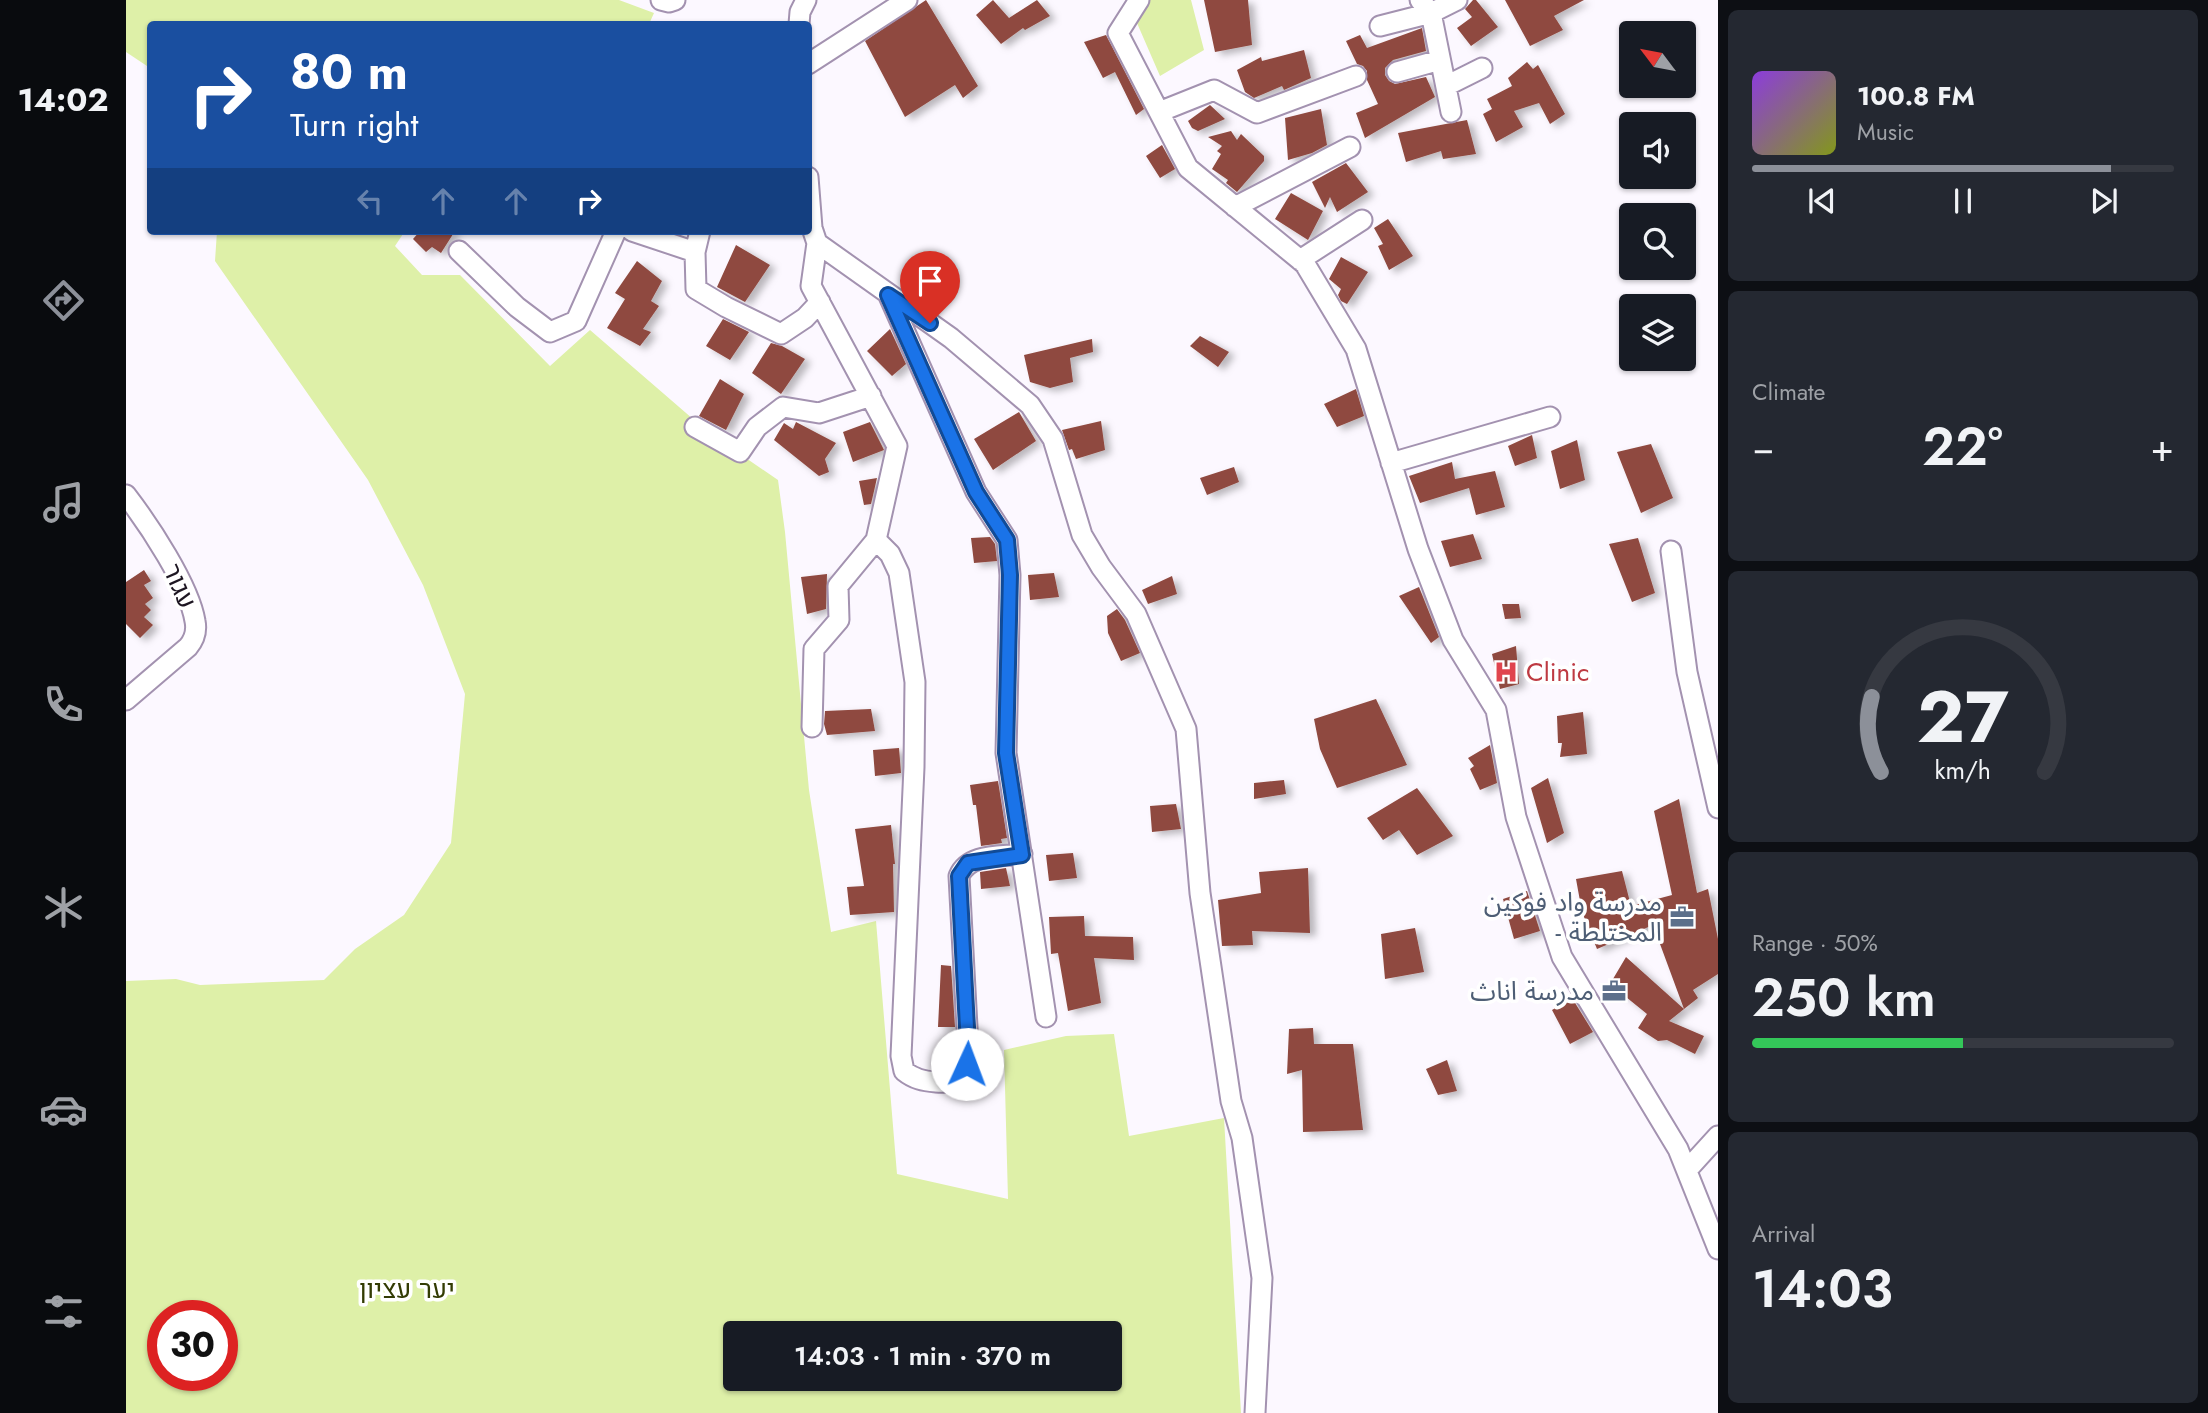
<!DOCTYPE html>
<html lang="en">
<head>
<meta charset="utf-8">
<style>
  body { margin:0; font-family:Jost,"Noto Sans Arabic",Heebo,sans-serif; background:#242831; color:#f1f3f6; height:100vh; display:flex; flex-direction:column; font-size:26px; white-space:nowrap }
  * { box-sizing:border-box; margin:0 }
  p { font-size:23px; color:#9ea1a6 }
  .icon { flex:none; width:38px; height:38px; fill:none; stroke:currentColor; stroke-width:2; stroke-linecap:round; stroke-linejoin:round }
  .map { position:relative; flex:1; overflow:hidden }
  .panel { display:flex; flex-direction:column; gap:10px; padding:10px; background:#0d0f14; width:490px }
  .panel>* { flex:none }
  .top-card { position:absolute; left:21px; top:21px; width:665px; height:214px; border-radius:7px; box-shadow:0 2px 5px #0004; background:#1a4fa0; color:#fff; overflow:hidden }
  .needle { width:46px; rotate:302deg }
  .controls { position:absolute; left:1493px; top:21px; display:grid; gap:14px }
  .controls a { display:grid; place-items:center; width:77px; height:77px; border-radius:7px; background:#171b24; box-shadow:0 2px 5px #0004; font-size:35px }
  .speed { position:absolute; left:21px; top:1300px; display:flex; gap:14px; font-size:35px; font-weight:700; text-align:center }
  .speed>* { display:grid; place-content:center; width:91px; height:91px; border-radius:50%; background:#171b24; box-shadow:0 2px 5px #0004; line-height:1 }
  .speed .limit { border:10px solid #d22; background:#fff; color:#111 }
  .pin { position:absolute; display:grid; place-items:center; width:60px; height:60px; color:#fff; margin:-72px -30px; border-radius:50% 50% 50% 0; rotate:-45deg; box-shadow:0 0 7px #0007 }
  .pin .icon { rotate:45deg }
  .me { position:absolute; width:77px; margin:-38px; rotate:2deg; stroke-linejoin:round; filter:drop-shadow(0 0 5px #0008) }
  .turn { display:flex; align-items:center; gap:24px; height:147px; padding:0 28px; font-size:32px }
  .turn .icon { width:91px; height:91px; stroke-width:2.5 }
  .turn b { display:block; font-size:49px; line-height:60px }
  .lanes { display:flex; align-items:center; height:66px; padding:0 28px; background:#0003; justify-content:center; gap:35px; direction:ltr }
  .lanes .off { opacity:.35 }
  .big { font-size:52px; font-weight:600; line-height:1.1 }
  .panel .card { flex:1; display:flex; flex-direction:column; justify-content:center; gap:10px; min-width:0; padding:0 24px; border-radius:10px; background:#242831 }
  .panel .dial { align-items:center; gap:0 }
  .dial svg { height:182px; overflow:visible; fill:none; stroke:#363941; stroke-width:7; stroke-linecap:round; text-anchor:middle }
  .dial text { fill:#f1f3f6; stroke:none }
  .song { display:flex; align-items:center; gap:21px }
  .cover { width:84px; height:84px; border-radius:10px; background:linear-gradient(135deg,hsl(270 70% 55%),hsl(70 70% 35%)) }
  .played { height:7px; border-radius:4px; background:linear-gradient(90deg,#8c9099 85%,#363941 85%) }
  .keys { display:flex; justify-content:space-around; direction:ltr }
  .heat { display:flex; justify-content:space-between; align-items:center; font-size:38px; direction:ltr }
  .charge { height:10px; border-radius:5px; background:linear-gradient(90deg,#34c759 50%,#363941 0) }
  .trip { position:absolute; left:597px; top:1321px; width:399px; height:70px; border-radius:7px; background:#171b24; box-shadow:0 2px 5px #0004; font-weight:600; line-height:70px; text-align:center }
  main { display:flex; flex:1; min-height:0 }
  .dock { display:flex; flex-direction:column; width:126px; justify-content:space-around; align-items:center; background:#090b0e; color:#9ea1a6 }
  .dock .icon { width:49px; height:49px }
  .dock .active { color:#8c9099 }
  .dock b { font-size:32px; color:#f1f3f6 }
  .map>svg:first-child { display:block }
  .green { fill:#def0a8; fill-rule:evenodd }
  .building { fill:#8f493f; filter:url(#shadow) }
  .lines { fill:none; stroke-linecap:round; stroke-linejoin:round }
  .minor-casing { stroke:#a392b0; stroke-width:23 }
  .minor { stroke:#fff; stroke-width:19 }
  .route-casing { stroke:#114b97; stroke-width:18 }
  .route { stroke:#1a73e8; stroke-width:12 }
  .labels { text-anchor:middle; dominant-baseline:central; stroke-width:7; stroke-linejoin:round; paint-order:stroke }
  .street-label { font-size:26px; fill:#1d1622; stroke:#fff }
  .health-label { font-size:26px; fill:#be3a42; stroke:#fff; text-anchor:start }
  .service-label { font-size:26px; fill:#4e5e75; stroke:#fff; text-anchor:end }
  .park-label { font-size:26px; fill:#333c04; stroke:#fff }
</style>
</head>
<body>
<main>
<nav class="dock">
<b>14:02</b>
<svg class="icon active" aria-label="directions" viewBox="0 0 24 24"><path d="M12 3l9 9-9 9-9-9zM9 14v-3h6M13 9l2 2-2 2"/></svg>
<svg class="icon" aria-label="music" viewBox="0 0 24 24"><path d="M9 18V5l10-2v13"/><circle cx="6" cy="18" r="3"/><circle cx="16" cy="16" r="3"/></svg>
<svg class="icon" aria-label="phone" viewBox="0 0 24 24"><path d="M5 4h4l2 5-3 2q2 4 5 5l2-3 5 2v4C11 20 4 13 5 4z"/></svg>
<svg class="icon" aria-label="climate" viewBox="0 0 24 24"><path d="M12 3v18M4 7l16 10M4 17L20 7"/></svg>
<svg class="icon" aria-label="car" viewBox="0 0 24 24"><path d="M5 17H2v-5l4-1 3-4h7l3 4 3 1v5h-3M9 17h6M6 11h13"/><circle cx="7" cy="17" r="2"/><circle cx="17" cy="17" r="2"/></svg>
<svg class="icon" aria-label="filters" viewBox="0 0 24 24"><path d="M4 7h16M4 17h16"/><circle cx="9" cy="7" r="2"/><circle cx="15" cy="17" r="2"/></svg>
</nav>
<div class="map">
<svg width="1592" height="1413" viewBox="0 0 1592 1413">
  <defs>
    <filter id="shadow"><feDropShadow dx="6" dy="3.5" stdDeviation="3.5" flood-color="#0004"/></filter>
  </defs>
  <rect width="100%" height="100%" fill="#fcf8ff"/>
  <path class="green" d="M0,0H493L528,13L523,24H24V68L0,52Z
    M1001,0H1065L1078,50L1034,76Z
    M91,231H279L269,246L296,275H334L424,366L464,330L582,432L652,480L659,532L683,790L705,932L750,921L771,1174L882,1199L878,1050L940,1036L988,1034L1003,1136L1098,1118L1115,1413H0V981L50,979L74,985L198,980L229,949L278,915L325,843L339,694L297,585L242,480L89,261ZM37,1316H96V1376H37ZM609,1334H984V1379H609Z"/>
  <path class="building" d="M800,0L852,86L837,98L829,85L779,117L739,41Z
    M867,0L883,18L911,0L924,16L899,30L897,28L875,44L850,15Z
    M1078,0H1122L1126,45L1089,52Z
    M1347,0H1350L1372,27L1345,46L1331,28L1346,17L1339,9Z
    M1379,0H1458L1428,16L1437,30L1404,46Z
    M1296,28L1300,51L1267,60L1259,68V75L1263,81L1269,84L1300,77L1309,97L1239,138L1230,113L1252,104L1241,80V71L1237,66L1231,64L1220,41L1234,35L1241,48Z
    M980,35L1018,109L1010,115L989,72L977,78L958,42Z
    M1178,50L1185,78L1158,90L1156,86L1128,98L1119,92L1111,70L1135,57L1136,61Z
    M1401,62L1407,69L1412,65L1439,114L1424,124L1413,103L1388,111L1397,127L1370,142L1357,114L1366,109L1361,99L1386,86L1382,78Z
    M1084,105L1099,119L1072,131L1066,128L1062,121Z
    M1195,109L1201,145L1186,153L1162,160L1159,118Z
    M1341,120L1350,154L1317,159L1315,151L1280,162L1272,133Z
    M1105,131L1111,140L1115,134L1138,156V161L1111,192L1100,183L1102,180L1086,169L1095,154L1091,151L1096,146L1082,137Z
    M1036,145L1049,169L1034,178L1020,156Z
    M1220,163L1242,192L1211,212L1204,197L1199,208L1186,182Z
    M1165,193L1197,211L1182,240L1149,219Z
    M1262,219L1287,256L1263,270L1252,246L1257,244L1248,228Z
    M294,231H329L315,253L306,247L300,252L287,239Z
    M610,245L644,265L619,302L591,287Z
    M1215,257L1242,272L1221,304L1215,301L1212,295L1215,289L1203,279Z
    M511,261L536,281L525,301L533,306L517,329L525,332L514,346L481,328L499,299L489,293Z
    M597,319L623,332L604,360L580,346Z
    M764,329L780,364L766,376L741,351Z
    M1074,336L1103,352L1092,367L1064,346Z
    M966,339L967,352L944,358L947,382L924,388L904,382L898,355Z
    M645,343L656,346L679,359L655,394L626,373Z
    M594,379L618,394L600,430L573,416Z
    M1230,389L1238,416L1211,427L1198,404Z
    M893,412L910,441L867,470L848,439Z
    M975,421L979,450L950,459L946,449L943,450L936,430Z
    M670,422L710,443L699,459L703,472L693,476L648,440L658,423L667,429Z
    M744,422L758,450L727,462L717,432Z
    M1406,435L1411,458L1389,466L1382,446Z
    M1451,440L1459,480L1434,489L1425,451Z
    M1525,444L1547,498L1515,513L1491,452Z
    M1326,462L1329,479L1369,471L1379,507L1350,515L1343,488L1294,503L1283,476Z
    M1108,467L1113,482L1081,495L1074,478Z
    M751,478L745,504L738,505L733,481Z
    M1347,534L1356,559L1324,567L1315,541Z
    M864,537L869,544L871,561L848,563L845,538Z
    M1512,538L1529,593L1506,602L1483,544Z
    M18,570L25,581L18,585L27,598L19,604L25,610L18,617L27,625L14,638L0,624V582Z
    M928,573L933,597L904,600L902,575Z
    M701,574L700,609L681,614L675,577Z
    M1046,576L1051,594L1022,604L1016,590Z
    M1293,587L1313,637L1305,643L1273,596Z
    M1376,604H1393L1395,618L1379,619Z
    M991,609L999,620L1014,653L995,661L982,633L981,616Z
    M1390,646L1393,684L1374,689L1366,654Z
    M1250,699L1281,765L1211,788L1194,749L1188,719Z
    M745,709L749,731L701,735L698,724L699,711Z
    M1457,712L1461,754L1434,757L1436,743H1432L1431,716Z
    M1364,745L1371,783L1354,790L1344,769L1348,766L1342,758Z
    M773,748L775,773L749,776L747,750Z
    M1422,778L1438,833L1421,843L1405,788Z
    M1158,780L1160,794L1128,799V783Z
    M872,781L881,838L875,839L876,843L855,846L850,805H847L844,785Z
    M1291,788L1327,836L1291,855L1273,830L1257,840L1241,818Z
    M1553,799L1571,893L1582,889L1592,939V974L1567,990L1572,998L1558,1009L1527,925L1471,949L1456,912L1450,879L1496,871L1505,906L1546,895L1528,811Z
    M1050,804L1055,829L1026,832L1024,806Z
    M765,825L769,864H767L768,912L724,915L721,887L738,886L729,829Z
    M947,853L951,878L923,881L920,855Z
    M880,868L884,886L855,889L854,872Z
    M1182,868L1184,933L1126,931L1127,945L1096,946L1092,900L1135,893L1133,872Z
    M1401,891L1414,931L1388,939L1377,899Z
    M958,916L959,936L1007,937L1008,960L968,958L975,1003L942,1011L932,953L925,954L923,917Z
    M1289,928L1298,972L1259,979L1255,934Z
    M1500,957L1558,1009L1543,1021L1578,1036L1569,1054L1541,1040L1532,1041L1512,1028L1521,1014L1484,984Z
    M815,965L825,966L829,1027H812Z
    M1446,998L1467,1032L1444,1044L1426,1010Z
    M1187,1028L1188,1044H1227L1237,1130L1177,1132L1176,1070L1161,1074L1163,1029Z
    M1321,1060L1331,1091L1312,1095L1300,1069Z"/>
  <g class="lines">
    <g class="minor-casing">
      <path id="minor" d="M535,0L543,2L549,0
        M1013,0L992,33L1062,168L1179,264L1230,349L1292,549L1327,640L1370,710L1390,817L1436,957L1552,1149L1592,1249
        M1294,0L1305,13L1325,112
        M673,24L674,12L680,0
        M1254,26L1305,13L1331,0
        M682,64L781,0
        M1271,72L1314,60
        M1320,86L1356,68
        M1033,112L1088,90L1131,113L1230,76
        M682,177L686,228L691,243L825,338L904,405L927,439L956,535L975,567L1010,614L1060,729L1074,893L1105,1101L1116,1138L1136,1278L1129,1413
        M1109,207L1224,147
        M506,231L569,252
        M574,231L569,252L570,289L600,307L655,334L679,318L694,302
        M333,251L391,307L424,332L450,321L490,231
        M1174,260L1236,220
        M763,296L850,492L881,540L884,575L880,753L920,1017
        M569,427L614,452L631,427L657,407L693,413L745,396
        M1265,463L1424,417
        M0,495C23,525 63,585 69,621C71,631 68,640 62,647L0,700
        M750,540L764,554L773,573L789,682L788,767L775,1056L778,1071C788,1079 797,1081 810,1082C837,1085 840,1069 842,1046L833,876C843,853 874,857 896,854
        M1545,551L1561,672L1592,808
        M686,727L688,649L713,620L712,586L750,540L771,446L685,286L691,243
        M1561,1170L1592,1136"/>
    </g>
    <use href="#minor" class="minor"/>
  </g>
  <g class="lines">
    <g class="route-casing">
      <path id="route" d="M804,323L762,295L850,492L881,540L884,575L880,753L896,855L842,863L833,876L842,1046L841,1064"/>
    </g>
    <use href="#route" class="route"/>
  </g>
  <defs>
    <g id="hospital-bare" transform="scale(1.89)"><path d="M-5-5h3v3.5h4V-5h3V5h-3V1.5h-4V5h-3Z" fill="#e0444e" stroke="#fff" stroke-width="2.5" paint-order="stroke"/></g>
    <g id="office-bare" transform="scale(1.89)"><path d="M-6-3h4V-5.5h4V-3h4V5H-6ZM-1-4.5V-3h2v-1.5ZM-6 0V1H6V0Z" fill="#5c6f8a" stroke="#fff" stroke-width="2.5" paint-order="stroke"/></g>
  </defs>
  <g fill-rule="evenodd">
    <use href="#hospital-bare" x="1380" y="672"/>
    <use href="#office-bare" x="1556" y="917"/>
    <use href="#office-bare" x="1488" y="991"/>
  </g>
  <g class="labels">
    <g class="street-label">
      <text transform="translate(54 586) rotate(66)">עגור</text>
    </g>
    <g class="health-label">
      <text x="1400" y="672">Clinic</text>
    </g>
    <g class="service-label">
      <text x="1536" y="902">مدرسة واد فوكين<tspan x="1536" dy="30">- المختلطة</tspan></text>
      <text x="1468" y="991">مدرسة اناث</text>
    </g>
    <g class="park-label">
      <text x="281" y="1289">יער עציון</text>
    </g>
  </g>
</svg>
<div class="controls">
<a><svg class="needle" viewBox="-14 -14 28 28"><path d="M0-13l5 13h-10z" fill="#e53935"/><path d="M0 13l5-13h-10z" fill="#9ea1a6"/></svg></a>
<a><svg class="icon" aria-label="sound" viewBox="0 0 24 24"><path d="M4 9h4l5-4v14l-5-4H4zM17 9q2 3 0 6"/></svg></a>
<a><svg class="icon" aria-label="search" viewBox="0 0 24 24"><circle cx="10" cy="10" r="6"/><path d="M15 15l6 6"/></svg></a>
<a><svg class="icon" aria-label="layers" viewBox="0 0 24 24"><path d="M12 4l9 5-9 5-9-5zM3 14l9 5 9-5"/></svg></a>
</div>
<div class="speed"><div class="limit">30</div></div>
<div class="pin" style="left:804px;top:323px;background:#d93025"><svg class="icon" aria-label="arrive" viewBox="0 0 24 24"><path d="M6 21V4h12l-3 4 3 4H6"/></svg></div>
<svg class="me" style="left:841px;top:1064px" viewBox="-20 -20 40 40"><circle r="19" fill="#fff"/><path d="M0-13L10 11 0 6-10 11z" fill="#1a73e8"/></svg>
<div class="trip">14:03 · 1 min · 370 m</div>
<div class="top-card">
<div class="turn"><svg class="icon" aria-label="right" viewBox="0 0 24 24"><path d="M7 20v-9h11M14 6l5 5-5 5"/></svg><div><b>80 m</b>Turn right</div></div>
<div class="lanes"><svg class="icon off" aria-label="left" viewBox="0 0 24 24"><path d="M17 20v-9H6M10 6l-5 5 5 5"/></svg><svg class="icon off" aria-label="ahead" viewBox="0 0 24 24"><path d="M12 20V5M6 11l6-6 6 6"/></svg><svg class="icon off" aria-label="ahead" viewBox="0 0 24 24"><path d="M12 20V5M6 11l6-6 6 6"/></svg><svg class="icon" aria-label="right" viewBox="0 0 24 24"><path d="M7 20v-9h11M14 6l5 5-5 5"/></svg></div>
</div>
</div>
<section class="panel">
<div class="card">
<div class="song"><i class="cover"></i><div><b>100.8 FM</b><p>Music</p></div></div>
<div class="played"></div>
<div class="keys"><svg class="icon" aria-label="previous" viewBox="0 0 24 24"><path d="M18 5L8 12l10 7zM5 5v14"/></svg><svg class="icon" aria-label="pause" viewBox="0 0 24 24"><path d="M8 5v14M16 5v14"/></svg><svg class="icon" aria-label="next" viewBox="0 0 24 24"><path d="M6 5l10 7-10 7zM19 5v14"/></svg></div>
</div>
<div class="card"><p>Climate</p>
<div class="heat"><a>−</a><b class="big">22°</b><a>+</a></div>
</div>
<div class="card dial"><svg viewBox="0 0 100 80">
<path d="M14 69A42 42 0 1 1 86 69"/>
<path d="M14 69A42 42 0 0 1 10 36" stroke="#8c9099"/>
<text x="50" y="56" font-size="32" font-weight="700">27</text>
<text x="50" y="72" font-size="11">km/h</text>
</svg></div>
<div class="card"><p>Range · 50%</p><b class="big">250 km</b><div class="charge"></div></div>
<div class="card"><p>Arrival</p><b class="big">14:03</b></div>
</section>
</main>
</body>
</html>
